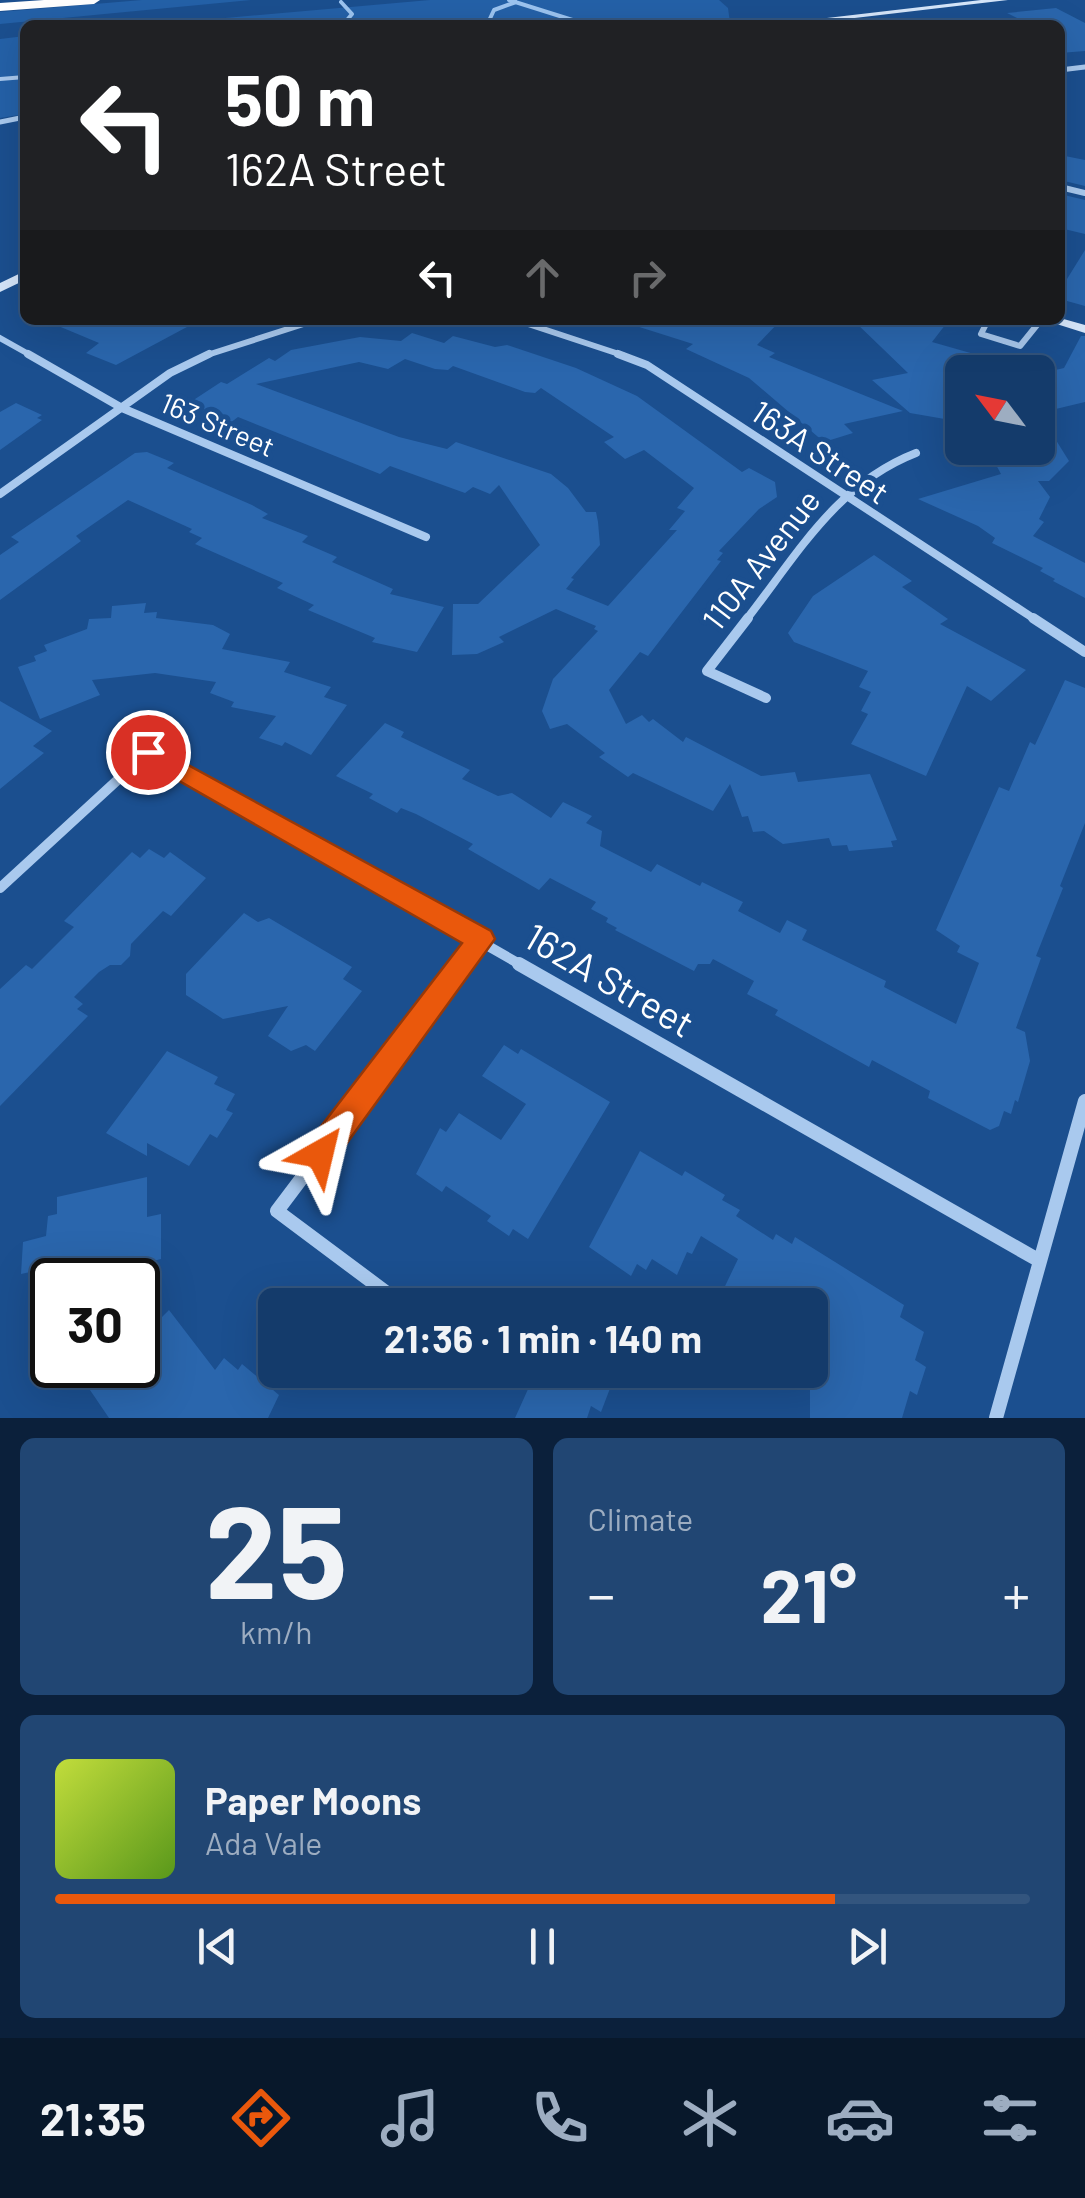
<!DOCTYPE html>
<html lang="en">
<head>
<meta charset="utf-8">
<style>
  body { margin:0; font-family:Barlow,sans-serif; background:#214673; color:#f1f3f6; height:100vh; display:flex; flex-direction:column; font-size:38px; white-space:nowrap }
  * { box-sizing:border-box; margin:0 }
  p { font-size:32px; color:#9dadc1 }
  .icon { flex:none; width:55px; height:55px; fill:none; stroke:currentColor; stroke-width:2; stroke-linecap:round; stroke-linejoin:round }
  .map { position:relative; height:1418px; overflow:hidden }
  .panel { display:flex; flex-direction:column; gap:20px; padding:20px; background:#0b203b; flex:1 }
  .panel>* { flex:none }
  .top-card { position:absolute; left:20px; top:20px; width:1045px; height:305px; border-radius:15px; box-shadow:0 10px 40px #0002,0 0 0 2px #33557e; background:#202124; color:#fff; overflow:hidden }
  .needle { width:65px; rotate:302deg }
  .fabs { position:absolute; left:945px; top:355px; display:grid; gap:20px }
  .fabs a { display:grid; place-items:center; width:110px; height:110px; border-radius:15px; background:#143b6b; box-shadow:0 10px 40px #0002,0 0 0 2px #33557e; font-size:50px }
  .speed { position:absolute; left:30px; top:1258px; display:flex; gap:20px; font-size:50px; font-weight:700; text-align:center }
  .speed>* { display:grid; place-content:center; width:130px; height:130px; border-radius:50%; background:#143b6b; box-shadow:0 10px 40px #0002,0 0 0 2px #33557e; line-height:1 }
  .speed .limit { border:5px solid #111; border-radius:15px; background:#fff; color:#111 }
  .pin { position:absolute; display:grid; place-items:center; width:85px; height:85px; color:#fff; margin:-42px; border:5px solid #fff; border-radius:50%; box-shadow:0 2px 10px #0007 }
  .me { position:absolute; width:110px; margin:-55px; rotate:37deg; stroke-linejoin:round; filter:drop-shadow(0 0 8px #0008) }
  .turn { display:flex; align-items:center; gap:35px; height:210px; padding:0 40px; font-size:45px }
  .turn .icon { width:130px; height:130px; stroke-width:2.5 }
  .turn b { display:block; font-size:70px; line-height:85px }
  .lanes { display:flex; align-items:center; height:95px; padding:0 40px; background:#0003; justify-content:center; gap:50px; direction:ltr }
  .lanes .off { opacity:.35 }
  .big { font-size:75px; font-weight:700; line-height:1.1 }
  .panel .tile { flex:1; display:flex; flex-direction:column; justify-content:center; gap:15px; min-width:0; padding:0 35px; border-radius:15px; background:#214673 }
  .panel .dial { align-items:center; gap:0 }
  .dial b { font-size:130px; line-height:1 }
  .song { display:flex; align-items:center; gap:30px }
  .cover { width:120px; height:120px; border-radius:15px; background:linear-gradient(135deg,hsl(70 70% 55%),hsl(90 70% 35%)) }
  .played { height:10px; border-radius:5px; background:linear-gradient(90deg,#ea580c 80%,#33557e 80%) }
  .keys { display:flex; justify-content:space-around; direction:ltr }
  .heat { display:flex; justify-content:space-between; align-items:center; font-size:55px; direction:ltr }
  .panel .tiles { flex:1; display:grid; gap:20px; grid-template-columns:1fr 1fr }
  .tile:last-child { grid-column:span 2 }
  .trip { position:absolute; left:258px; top:1288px; width:570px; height:100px; border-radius:15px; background:#143b6b; box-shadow:0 10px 40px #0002,0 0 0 2px #33557e; font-weight:700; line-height:100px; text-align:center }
  .tabs { display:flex; height:160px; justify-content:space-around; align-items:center; background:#08182b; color:#9dadc1 }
  .tabs .icon { width:70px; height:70px }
  .tabs .current { color:#ea580c }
  .tabs b { font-size:45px; color:#f1f3f6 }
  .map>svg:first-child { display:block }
  .green { fill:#2461a8 }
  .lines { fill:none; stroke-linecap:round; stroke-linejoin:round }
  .stream { stroke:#9cc4f0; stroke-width:4 }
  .building { fill:#2a66ad; fill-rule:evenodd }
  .lane { stroke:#a9c9ee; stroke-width:4 }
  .street-far4 { stroke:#a9c9ee; stroke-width:5 }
  .street-far3 { stroke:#a9c9ee; stroke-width:6 }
  .street-far2 { stroke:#a9c9ee; stroke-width:8 }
  .street-far1 { stroke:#a9c9ee; stroke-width:10 }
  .street { stroke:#a9c9ee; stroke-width:14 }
  .secondary { fill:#d6e6fa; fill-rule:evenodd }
  .highway { fill:#fff; fill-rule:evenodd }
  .route { fill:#ea580c; stroke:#983908; stroke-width:2.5 }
  .labels { text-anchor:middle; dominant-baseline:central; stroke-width:10; stroke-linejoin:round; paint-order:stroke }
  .far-street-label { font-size:28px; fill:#fff; stroke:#1b4f8f }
  .street-label { font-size:32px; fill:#fff; stroke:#1b4f8f }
  .near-street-label { font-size:38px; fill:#fff; stroke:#1b4f8f }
</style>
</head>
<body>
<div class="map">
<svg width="1085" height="1418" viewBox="0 0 1085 1418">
  <rect width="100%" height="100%" fill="#1b4f8f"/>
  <path class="green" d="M142,0H251L0,24V12Z
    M430,0H719L728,8L730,23L147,25Z
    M25,36V114L0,118V39Z"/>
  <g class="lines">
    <path class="stream" d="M509,0L582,23
      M341,2L352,14L343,25
      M487,25L494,10L516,2"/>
  </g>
  <path class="building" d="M1056,8L1085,23V51L1060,53V25H1031L1007,13Z
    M1060,155L1085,160V186L1060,180Z
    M1060,194L1085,200V234L1060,228Z
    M1085,250V306L1060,299V277L1067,279Z
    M44,320H200L116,365L86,353L99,343Z
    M634,320H781L757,345L775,353L769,357L903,411L844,424L853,433L824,442L749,378L686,349L693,344L633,325Z
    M853,320H949L932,342L1016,366L1015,372H962V422L910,413L872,380L908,373Z
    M412,333L444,343L453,336L495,347L507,345L576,368L637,396L742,472L749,468L775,482L777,497L759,509L719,551L723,553L717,560L721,561L648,656L640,652L609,690L626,724L642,715L649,722L653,719L683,742L686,737L761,776L795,772L798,782L870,774L897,840L891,841L893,847L849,851L847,845L832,846L829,838L783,844L764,831L753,832L748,816L742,817L730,784L713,811L633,773L628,777L599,757L605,753L567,724L550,729L542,711L553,679L598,631L594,629L596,626L556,609L499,637L504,642L477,654L452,655L453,604H478L540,545L499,485L490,494L473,487L465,493L390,466L380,474L238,417L230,423L193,408L199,404L192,401L221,382L227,384L269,358L275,361L291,350L360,337L401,341ZM405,359L435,369L448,370L453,366L525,392L535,393L541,388L614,437L604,442L625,459L644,450L694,488L677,508L685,511L669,530H677L608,606L566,589L574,579L571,578L600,545L598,522L596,512H586L568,488L551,474L456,442L447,449L399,437L256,384L359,362L388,369Z
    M1081,336H1085V402L1039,413L1069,461L1049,481H1038L1050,497L1039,519L1044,522L1033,536L1085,563V598L1053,581L1055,579L1040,571L1043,568L992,543L995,538L978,526L918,499L1001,474L987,448H1038V374L1064,368Z
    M16,403L42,415L37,418L42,420L0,450V412Z
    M147,452L174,463L167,468L252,505L268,514L262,518L308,536L302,542L337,557L332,562L393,589L390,594L444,607L417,652L372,642L375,638L308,610L314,605L277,588L283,583L195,544L202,538L189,532L192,529L128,500L76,536L81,541L0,600V555L19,542L11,537L135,453Z
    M874,555L912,581L902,587L948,619L940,624L1026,670L991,701L967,686L926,776L851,744L868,714L861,711L871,692L859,687L868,671L794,642L788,633L813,596Z
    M146,603L144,613L157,612L156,618L213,625L230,634L222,649L290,662L284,672L331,687L324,697L347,705L311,755L285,742L282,746L259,738L276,716L231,707L234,702L210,693L216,682L155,673L92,680L100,695L40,719L18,667L36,661L34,656L47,651L44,645L87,629L89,619L111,618L112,606Z
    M1065,680L1085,688V823L1060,886L1063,888L1036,956L1041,958L1016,1028L1025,1032L1030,1061L1018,1102L1015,1100L1011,1114L1004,1111L999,1126L990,1130L928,1098L930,1091L872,1060L869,1067L775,1015L778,1010L747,994L754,981L713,959L710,964H698L694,971L615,930L617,928L606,922L608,918L591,909L596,902L550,878L539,890L468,849L473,844L416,814L401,808L397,813L369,798L373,794L336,776L385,723L404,732L401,737L470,770L462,779L498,796L512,793L551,818L563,802L592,816L586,823L602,831L600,846L651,872L657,864L700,886L702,882L743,902L738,911L780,933L787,920L807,930L802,940L886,981L884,987L956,1024L979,963L957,952L960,946L936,930L999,787L1009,791L1030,742L1035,745Z
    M0,701L52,731L33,746L44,753L0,789Z
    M149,849L164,858L170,852L206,878L171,916L163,911L131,944L130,956L121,965H110L99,972L74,997L83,1004L77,1009L88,1016L0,1106V989L26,965L32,969L74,927L64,921L132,852L140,858Z
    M244,913L258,922L269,918L352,967L343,979L362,991L315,1051L306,1045L291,1051L268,1036L288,1006L223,1019L186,995V974Z
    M504,1045L518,1054L521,1049L610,1102L528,1239L513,1229L509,1236L487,1221L491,1216L446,1186L442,1192L416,1174L440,1128L446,1132L459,1113L501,1140L526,1104L482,1076Z
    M167,1051L218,1077L214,1084L235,1094L226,1110L233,1113L217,1138L210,1134L189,1166L147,1143V1156L106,1133Z
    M640,1151L682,1176L685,1171L725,1195L722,1200L740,1210L736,1216L773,1240L776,1234L792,1244L795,1237L904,1305L900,1317L924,1332L915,1360L926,1367L917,1395L910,1391L902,1418H810V1305H716L738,1259L701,1236L692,1254L687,1252L677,1275L652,1259L646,1270L637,1264L631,1276L589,1247Z
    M147,1177V1217L161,1214V1259L88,1277L100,1267L43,1280L44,1269L21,1274L23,1242L46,1236L48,1216L57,1214V1197Z
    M138,1290L160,1319L169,1310L215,1370L224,1358L238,1370L242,1364L279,1395L268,1418H109L73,1365H138Z
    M500,1370H617L601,1412L591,1406L587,1418H515L529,1387Z"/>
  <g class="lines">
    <path class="lane" d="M0,79L25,77"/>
    <path class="street-far4" d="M1060,70L1085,67
      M0,122L25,117"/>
    <path class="street-far3" d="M1060,187L1085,193
      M516,320L625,356
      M988,320L981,334L1020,346L1041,320
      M0,338L32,356
      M204,356L316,320"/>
    <path class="street-far2" d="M28,354L122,408L426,537
      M618,354L647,365L1036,620
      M0,494L170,373L209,354
      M746,620C797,555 836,484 916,453"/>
    <path class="street-far1" d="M748,618L707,671L766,698
      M1033,618L1085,652
      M0,888L148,752L523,966
      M461,966L481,939"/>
    <path class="street" d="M519,964L1040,1261
      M403,1305L277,1211L463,964
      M996,1418L1085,1101"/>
    <path class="secondary" d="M981,0H1008L795,25H767Z
      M25,271V280L0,292V283Z
      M1060,318L1085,325V333L1044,320Z"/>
    <path class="highway" d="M44,0H100L94,4L0,11V3Z"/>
  </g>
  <path class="route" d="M148,743L491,931L495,939L331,1165L320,1169L309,1165L304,1154L309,1142L462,943L139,758L136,752Z"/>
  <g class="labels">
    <g class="far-street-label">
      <text transform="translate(218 424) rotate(23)">163 Street</text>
    </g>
    <g class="street-label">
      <text transform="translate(821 451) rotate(34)">163A Street</text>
      <text transform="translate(760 559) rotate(-52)">110A Avenue</text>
    </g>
    <g class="near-street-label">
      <text transform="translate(610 979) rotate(30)">162A Street</text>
    </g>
  </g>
</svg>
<div class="fabs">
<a><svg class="needle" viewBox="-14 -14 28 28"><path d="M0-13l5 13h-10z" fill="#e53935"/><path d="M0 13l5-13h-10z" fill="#9dadc1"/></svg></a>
</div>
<div class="speed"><div class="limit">30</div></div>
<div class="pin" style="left:148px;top:752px;background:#d93025"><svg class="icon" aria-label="arrive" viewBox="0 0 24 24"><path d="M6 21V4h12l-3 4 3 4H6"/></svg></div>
<svg class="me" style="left:320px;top:1154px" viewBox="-20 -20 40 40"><path d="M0-17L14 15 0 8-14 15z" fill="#ea580c" stroke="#fff" stroke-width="4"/></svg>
<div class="trip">21:36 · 1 min · 140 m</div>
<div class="top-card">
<div class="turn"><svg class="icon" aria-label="left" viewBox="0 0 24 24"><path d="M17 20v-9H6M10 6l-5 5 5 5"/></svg><div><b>50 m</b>162A Street</div></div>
<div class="lanes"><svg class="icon" aria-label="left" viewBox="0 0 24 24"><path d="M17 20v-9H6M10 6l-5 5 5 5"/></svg><svg class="icon off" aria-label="ahead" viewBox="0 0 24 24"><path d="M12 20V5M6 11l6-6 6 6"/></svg><svg class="icon off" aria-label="right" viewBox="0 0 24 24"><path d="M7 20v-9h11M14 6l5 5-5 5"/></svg></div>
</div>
</div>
<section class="panel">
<div class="tiles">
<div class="tile dial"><b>25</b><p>km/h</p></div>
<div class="tile"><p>Climate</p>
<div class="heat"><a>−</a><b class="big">21°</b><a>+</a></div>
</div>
<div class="tile">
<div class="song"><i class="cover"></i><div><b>Paper Moons</b><p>Ada Vale</p></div></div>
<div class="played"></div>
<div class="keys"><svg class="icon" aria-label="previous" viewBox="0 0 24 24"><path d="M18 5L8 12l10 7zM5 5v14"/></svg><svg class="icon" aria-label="pause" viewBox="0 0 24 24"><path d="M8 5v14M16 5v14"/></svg><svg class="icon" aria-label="next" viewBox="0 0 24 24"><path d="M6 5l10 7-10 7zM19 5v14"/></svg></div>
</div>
</div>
</section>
<nav class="tabs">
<b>21:35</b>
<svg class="icon current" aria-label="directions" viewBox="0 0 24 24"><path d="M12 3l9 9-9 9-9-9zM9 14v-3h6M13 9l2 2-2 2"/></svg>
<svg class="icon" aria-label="music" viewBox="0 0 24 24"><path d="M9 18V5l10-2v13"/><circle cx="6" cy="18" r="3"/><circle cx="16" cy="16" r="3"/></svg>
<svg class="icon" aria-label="phone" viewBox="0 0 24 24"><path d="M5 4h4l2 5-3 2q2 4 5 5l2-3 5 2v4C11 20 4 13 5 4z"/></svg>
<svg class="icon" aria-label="climate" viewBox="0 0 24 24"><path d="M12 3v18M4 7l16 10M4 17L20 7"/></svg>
<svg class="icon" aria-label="car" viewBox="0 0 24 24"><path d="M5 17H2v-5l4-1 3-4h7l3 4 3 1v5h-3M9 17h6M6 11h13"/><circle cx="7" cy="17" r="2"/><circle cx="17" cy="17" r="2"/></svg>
<svg class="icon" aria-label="filters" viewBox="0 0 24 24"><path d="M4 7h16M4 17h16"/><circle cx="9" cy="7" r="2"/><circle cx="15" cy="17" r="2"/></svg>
</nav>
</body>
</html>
